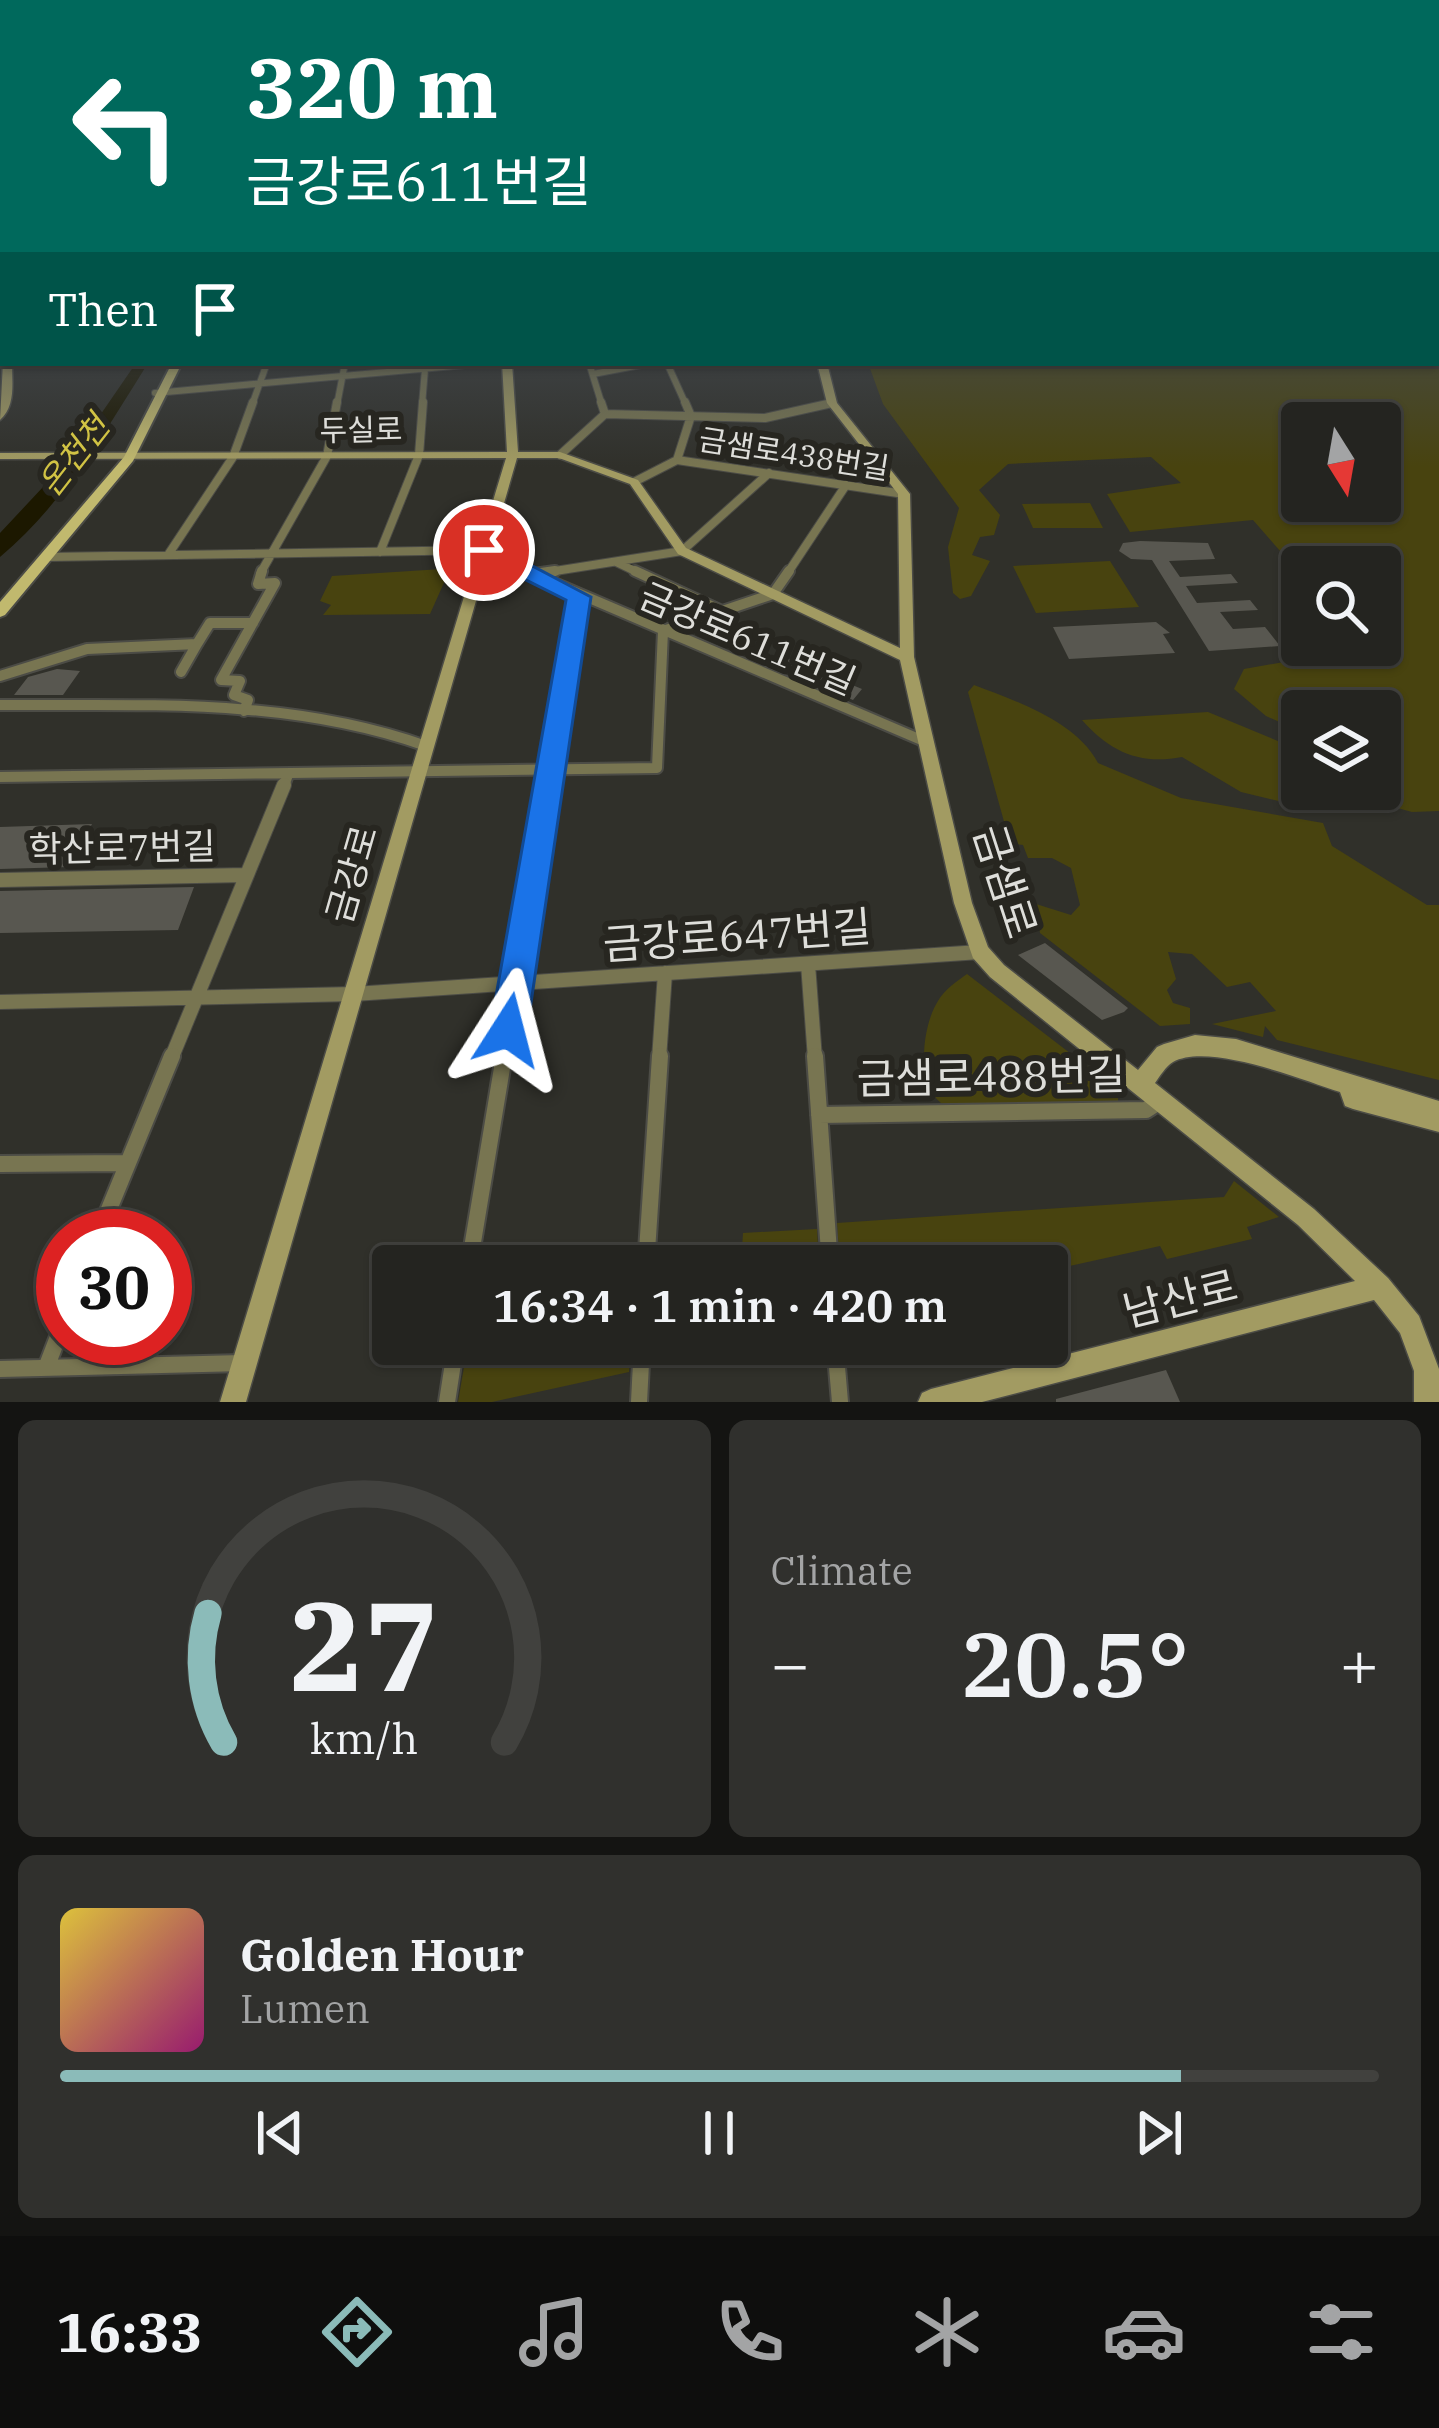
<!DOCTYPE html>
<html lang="en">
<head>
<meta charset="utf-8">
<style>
  body { margin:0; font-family:"IBM Plex Serif","Noto Sans KR",serif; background:#30302d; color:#f1f3f6; height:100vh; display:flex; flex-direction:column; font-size:45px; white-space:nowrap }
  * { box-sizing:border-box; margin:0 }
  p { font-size:39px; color:#a3a4a5 }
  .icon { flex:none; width:66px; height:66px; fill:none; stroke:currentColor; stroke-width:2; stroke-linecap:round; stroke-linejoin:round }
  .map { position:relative; height:1402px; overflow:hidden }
  .drawer { display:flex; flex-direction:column; gap:18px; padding:18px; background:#141412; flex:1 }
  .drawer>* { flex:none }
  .guide { position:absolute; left:0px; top:0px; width:1440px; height:366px; box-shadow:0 3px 9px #0004,0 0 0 3px #41413e; background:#00695c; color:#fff; overflow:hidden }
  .needle { width:78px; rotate:169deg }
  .fabs { position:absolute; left:1281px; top:402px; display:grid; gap:24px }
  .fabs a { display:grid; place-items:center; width:120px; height:120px; border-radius:12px; background:#242420; box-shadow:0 3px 9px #0004,0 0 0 3px #41413e; font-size:60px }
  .speed { position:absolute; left:36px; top:1209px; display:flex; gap:24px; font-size:60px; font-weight:700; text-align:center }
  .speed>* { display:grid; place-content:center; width:156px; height:156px; border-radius:50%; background:#242420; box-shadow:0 3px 9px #0004,0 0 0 3px #41413e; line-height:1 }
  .speed .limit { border:18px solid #d22; background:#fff; color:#111 }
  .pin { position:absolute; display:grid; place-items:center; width:102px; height:102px; color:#fff; margin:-51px; border:6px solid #fff; border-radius:50%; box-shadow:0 3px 12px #0007 }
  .me { position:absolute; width:132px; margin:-66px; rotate:9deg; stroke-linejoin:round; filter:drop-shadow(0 0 9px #0008) }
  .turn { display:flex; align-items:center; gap:42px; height:252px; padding:0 48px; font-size:54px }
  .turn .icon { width:156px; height:156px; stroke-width:2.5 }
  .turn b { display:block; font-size:84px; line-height:102px }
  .then { display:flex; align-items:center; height:114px; padding:0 48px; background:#0003; gap:24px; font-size:45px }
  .big { font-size:90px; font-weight:600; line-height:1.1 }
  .drawer .card { flex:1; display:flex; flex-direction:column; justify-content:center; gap:18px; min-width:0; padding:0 42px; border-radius:18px; background:#30302d }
  .drawer .dial { align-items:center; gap:0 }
  .dial svg { height:312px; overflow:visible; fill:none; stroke:#41413e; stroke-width:7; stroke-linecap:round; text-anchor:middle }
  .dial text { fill:#f1f3f6; stroke:none }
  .song { display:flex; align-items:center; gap:36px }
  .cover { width:144px; height:144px; border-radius:18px; background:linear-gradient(135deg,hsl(50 70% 55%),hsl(320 70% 35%)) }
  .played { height:12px; border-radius:6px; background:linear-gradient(90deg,#8bbbb9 85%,#41413e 85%) }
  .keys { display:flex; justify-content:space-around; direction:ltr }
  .heat { display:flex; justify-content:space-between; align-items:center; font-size:66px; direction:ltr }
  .drawer .tiles { flex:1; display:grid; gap:18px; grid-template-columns:1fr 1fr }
  .card:last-child { grid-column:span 2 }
  .trip { position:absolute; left:372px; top:1245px; width:696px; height:120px; border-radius:12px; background:#242420; box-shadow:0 3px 9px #0004,0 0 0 3px #41413e; font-weight:600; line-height:120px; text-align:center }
  .menu { display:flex; height:192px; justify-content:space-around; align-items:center; background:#0e0e0d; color:#a3a4a5 }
  .menu .icon { width:84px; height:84px }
  .menu .current { color:#8bbbb9 }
  .menu b { font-size:54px; color:#f1f3f6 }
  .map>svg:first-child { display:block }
  .green { fill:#48430f; fill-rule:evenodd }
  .water { fill:#1c1800 }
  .building { fill:#585750 }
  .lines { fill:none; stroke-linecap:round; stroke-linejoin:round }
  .street-far4-casing { stroke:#4c4c46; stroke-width:8 }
  .street-far3-casing { stroke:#4c4c46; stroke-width:10 }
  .street-far2-casing { stroke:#4c4c46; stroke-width:14 }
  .street-far1-casing { stroke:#4c4c46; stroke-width:16 }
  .street-casing { stroke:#4c4c46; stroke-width:20 }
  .secondary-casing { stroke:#4c4c46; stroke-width:3 }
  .primary-casing { stroke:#4c4c46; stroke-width:4 }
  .street-far4 { stroke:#787551; stroke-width:6 }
  .street-far3 { stroke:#787551; stroke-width:8 }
  .street-far2 { stroke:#787551; stroke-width:10 }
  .street-far1 { stroke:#787551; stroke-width:14 }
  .street { stroke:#787551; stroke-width:16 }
  .secondary { fill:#a29b62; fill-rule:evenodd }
  .primary { fill:#c1b96e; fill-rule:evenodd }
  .route { fill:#1a73e8; stroke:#114b97; stroke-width:3 }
  .labels { text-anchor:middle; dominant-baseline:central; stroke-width:12; stroke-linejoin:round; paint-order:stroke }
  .far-street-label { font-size:30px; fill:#dededa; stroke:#272620 }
  .far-water-label { font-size:33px; font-style:italic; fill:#d1c344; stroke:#272620 }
  .street-label { font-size:36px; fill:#dededa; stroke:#272620 }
  .near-street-label { font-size:42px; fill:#dededa; stroke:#272620 }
</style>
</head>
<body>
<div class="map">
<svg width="1439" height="1402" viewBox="0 0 1439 1402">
  <rect width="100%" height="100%" fill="#30302a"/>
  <path class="green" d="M1439,271V811L1412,812L1346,794L1304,807L1241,792L1182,757C1140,765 1110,752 1082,720L1208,712L1302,751V789H1380V711H1302V732L1266,716L1234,689L1244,669L1380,645V567H1302V599L1279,590L1288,560L1253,520L1130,532L1107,494L1181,483L1151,457L1008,464L979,490L1000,515L994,535L980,537L972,555L990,561L971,596L960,599L953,593L948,547L959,508L883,404L868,363H1437ZM1302,423H1380V501H1302Z
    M1090,503L1103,528H1033L1022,504Z
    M1110,561L1139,607L1036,613L1013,566Z
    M442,569L441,576H447L430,614L323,615L331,605L320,601L332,576Z
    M974,685C1016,701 1076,721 1098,763L1181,798L1323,823L1332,846L1427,905H1439V1080L1277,1040L1265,1026L1263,1037L1212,1024L1276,1011L1250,982L1227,987L1192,954L1168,952L1176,979L1167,990L1173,1003L1190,1008V1024L1160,1026L1040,933L1036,904L1071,915L1080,905L1071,868L1052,858H1028L1023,845L1010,843L968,692Z
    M967,974L1118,1090V1103H941C916,1083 922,1026 938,1001C944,990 957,981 967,974Z
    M1234,1181L1279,1217L1247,1227L1252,1239L1167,1259L1160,1246L1047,1271V1266H840L837,1223L1224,1197Z
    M817,1229L819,1266H657V1260L742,1249L743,1233Z
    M468,1344H631L629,1372L492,1402H458Z"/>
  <path class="water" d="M136,363H148C105,432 63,504 0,557V533L72,456Z"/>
  <path class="building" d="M1140,541L1208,543L1215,559L1169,561L1180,577L1231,574L1238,583L1186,586L1197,603L1250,600L1258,610L1220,612L1233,629L1265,627L1280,646L1209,651L1152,560L1131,559L1119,551L1123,543Z
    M1156,622L1170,633L1163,634L1175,653L1069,659L1053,627Z
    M780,655L862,689L853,700L771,665Z
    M57,669L80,671L63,695H14L28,677Z
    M92,824L70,867L0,869V827Z
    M194,887L178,930L0,933V891Z
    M1045,943L1128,1008L1124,1012L1102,1020L1018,955Z
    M1166,1370L1180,1402H1056V1399Z"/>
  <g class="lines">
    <g class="street-far4-casing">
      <path id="street-far4" d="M589,363L602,405
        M667,363L686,405
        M593,374L651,363
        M155,393L487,363
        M252,405L267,363
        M337,405L345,363
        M422,405L425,369
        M823,405L832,403"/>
    </g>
    <g class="street-far3-casing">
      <path id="street-far3" d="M605,414L765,418L832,403
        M560,455L605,414L601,402
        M677,460L904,494
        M634,482L677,460L691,416L685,402
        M380,552L419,455L423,402
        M168,555L233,457L253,402
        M46,557L484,550L532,574
        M616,562L641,574
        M260,574L327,456L337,402
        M536,574L682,551L769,473
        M787,574L846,485"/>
    </g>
    <g class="street-far2-casing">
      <path id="street-far2" d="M526,571L926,742
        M635,571L722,611
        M534,574L555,571
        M181,672L197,644
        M0,676L87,649L197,644L210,623H253
        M0,705C144,706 288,697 426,746
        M244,711L248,700L234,695L240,681L221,680L275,583L258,584L262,571
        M0,777L657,768L663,631L773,594L789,571
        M283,788L288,775
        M548,788L579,597"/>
    </g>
    <g class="street-far1-casing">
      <path id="street-far1" d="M0,880L245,875
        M808,964L815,1059
        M0,1002L354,994L980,952
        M171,1059L284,785
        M503,1059L548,785
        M659,1059L665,973"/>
    </g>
    <g class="street-casing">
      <path id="street" d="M815,1056L830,1266
        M819,1115L1146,1110L1160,1101
        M0,1164L126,1163
        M98,1236L172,1056
        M469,1266L504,1056
        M646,1266L660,1056
        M835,1344L840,1402
        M46,1368L63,1324
        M0,1369L243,1363
        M447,1402L456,1344
        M639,1402L642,1344"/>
    </g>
    <g class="secondary-casing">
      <path id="secondary" d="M0,338L3,339V352L0,351Z
        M3,362L12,363C12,383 16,406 0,420Z
        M502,363H512L518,452H560L638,480L686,548L900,648L898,494L827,403L817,363H827L837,403L910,494L914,657L972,903L988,947L1004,965L1138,1070L1157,1047L1164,1044L1195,1035L1236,1039L1439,1101V1132L1353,1109L1345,1106L1340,1092C1302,1080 1209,1042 1173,1062C1166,1066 1160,1076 1155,1083L1314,1209L1388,1278L1419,1316L1439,1369V1402H1414V1371L1400,1333L1374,1300L982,1402H918L922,1393L931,1389L1355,1281L1298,1225L990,977L973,958L954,903L900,660L678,554L630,484L559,458H517L246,1402H220L506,458L0,459V453L507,452Z"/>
    </g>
    <g class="primary-casing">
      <path id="primary" d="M172,363H182L133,461L5,615L0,617V602L124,457Z"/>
    </g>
    <use href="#street-far4" class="street-far4"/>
    <use href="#street-far3" class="street-far3"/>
    <use href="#street-far2" class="street-far2"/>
    <use href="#street-far1" class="street-far1"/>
    <use href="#street" class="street"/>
    <use href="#secondary" class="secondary"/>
    <use href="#primary" class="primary"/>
  </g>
  <linearGradient id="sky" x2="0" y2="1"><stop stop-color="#1a1a17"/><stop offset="0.58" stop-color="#484e55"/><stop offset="1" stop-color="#484e55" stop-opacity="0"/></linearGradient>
  <rect width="1439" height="467" fill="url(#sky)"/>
  <path class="route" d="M476,545H493L591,597L527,1030L522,1043L508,1049L495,1043L490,1030L566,600L476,555Z"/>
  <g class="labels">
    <g class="far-street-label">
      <text transform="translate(361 429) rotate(-1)">두실로</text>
      <text transform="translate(794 453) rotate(9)">금샘로438번길</text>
    </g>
    <g class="far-water-label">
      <text transform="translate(73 455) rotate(-52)">온천천</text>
    </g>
    <g class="street-label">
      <text transform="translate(748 638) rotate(23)">금강로611번길</text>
      <text transform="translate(122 847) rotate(-1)">학산로7번길</text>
      <text transform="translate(351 874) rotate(-74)">금강로</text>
    </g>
    <g class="near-street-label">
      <text transform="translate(1006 881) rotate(72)">금샘로</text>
      <text transform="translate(737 935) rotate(-4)">금강로647번길</text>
      <text transform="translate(991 1076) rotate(-1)">금샘로488번길</text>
      <text transform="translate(1180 1298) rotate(-14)">남산로</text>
    </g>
  </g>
</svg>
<div class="fabs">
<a><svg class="needle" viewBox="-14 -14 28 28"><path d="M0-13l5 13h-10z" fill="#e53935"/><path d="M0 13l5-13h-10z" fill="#a3a4a5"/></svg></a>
<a><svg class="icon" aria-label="search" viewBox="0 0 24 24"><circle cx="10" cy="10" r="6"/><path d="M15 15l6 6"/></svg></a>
<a><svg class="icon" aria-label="layers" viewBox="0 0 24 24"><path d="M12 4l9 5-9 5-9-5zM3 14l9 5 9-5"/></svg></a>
</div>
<div class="speed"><div class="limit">30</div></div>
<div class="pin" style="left:484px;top:550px;background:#d93025"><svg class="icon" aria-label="arrive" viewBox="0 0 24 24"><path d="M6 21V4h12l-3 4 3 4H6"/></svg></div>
<svg class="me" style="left:508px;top:1030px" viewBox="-20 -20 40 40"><path d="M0-17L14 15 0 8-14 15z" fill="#1a73e8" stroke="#fff" stroke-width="4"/></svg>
<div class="trip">16:34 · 1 min · 420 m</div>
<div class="guide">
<div class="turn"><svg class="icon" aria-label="left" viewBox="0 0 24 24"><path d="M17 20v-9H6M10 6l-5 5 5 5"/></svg><div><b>320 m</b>금강로611번길</div></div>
<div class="then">Then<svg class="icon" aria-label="arrive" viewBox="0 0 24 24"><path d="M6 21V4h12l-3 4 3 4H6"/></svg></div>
</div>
</div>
<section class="drawer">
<div class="tiles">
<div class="card dial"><svg viewBox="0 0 100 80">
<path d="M14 69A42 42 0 1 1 86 69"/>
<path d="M14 69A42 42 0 0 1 10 36" stroke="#8bbbb9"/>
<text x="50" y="56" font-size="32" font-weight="700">27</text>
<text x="50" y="72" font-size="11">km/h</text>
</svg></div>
<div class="card"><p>Climate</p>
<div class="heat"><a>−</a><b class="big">20.5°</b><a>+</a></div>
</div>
<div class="card">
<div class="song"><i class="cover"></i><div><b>Golden Hour</b><p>Lumen</p></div></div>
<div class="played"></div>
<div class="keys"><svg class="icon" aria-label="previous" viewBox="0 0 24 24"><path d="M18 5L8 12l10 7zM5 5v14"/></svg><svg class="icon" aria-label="pause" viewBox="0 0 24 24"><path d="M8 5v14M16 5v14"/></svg><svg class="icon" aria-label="next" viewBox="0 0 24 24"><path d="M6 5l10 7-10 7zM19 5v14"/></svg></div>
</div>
</div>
</section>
<nav class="menu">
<b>16:33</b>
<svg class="icon current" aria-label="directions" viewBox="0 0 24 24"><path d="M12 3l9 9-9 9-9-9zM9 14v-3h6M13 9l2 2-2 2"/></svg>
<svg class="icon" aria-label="music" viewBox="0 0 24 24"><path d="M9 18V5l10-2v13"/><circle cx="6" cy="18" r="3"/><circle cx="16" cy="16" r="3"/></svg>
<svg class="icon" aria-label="phone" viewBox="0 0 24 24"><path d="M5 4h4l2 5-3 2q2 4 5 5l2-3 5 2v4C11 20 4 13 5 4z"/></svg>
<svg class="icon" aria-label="climate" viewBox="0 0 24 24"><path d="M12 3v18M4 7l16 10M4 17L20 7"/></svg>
<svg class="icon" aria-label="car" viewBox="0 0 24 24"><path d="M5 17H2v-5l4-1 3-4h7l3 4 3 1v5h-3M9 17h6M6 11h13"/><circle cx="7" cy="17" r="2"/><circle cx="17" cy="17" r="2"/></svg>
<svg class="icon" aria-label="filters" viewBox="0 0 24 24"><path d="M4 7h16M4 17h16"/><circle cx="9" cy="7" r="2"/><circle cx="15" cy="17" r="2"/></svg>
</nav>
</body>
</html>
